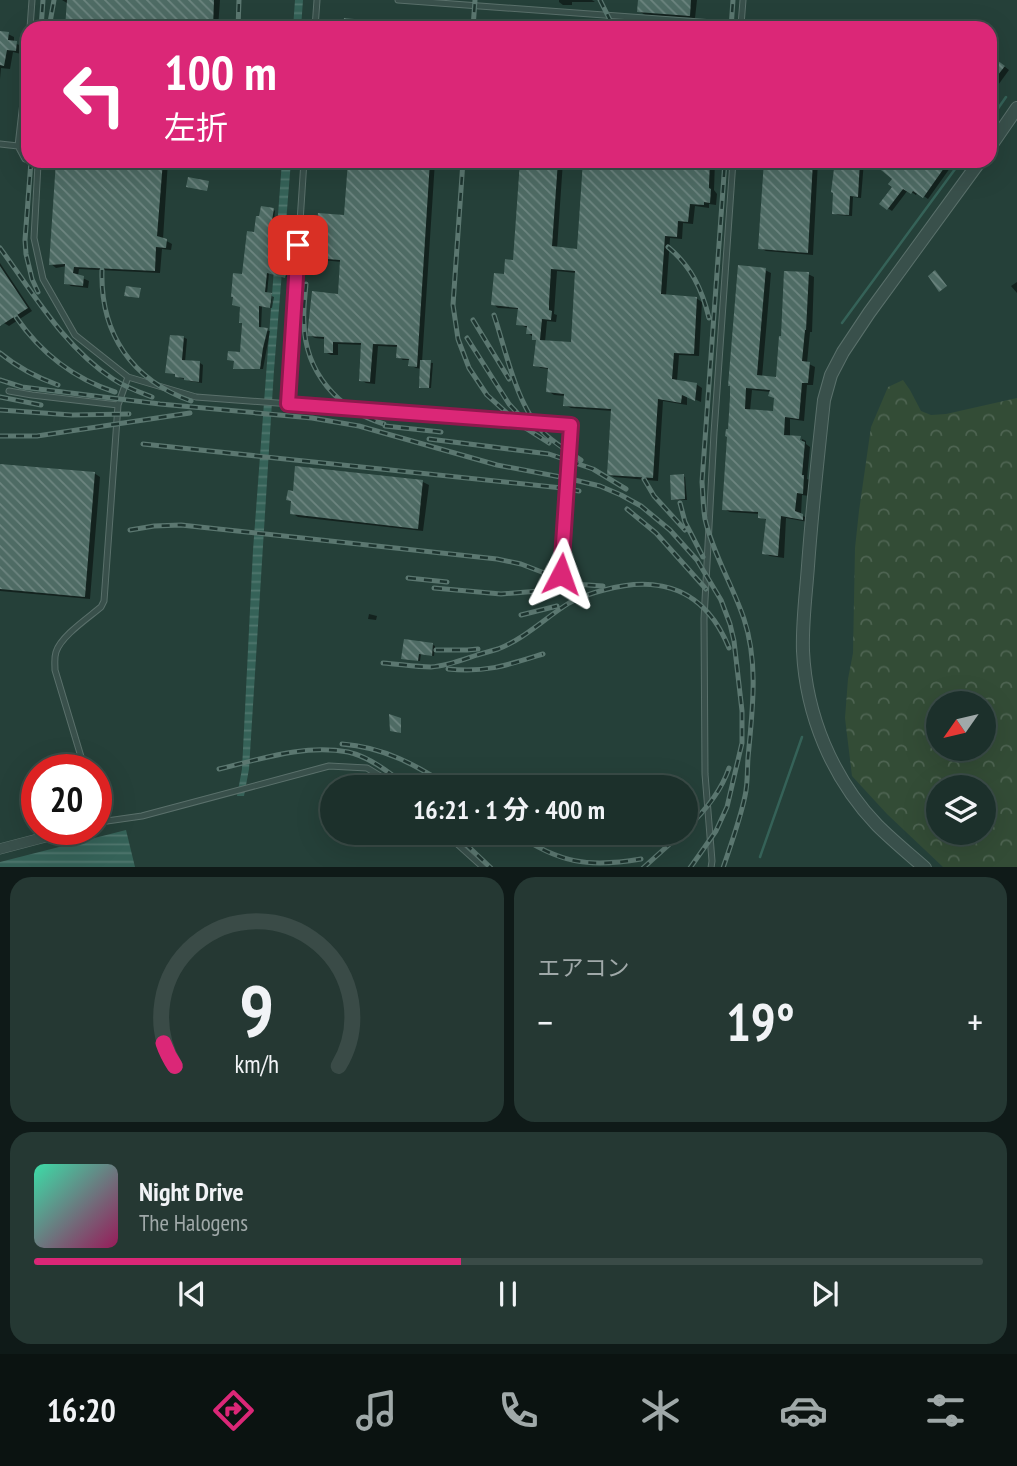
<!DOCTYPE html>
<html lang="ja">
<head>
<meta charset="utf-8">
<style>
  body { margin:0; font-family:"PT Sans Narrow","Noto Sans JP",sans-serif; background:#253833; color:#f1f3f6; height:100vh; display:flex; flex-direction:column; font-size:26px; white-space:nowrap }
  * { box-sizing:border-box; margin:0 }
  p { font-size:23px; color:#a0a9a9 }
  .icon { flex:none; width:38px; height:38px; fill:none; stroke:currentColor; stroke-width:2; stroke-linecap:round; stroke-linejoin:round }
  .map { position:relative; height:867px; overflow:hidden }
  .panel { display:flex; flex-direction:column; gap:10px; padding:10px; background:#0f1a18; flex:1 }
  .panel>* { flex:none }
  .guide { position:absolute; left:21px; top:21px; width:976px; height:147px; border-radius:21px; box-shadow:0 7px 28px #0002,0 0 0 2px #3a4b47; background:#db2777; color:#fff; overflow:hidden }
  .needle { width:46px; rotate:236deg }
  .tools { position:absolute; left:926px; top:691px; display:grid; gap:14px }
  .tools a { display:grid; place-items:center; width:70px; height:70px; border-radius:50%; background:#1c302b; box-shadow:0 7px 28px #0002,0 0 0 2px #3a4b47; font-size:35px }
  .speed { position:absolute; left:21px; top:754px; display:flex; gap:14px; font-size:35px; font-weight:700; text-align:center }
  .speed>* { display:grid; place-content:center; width:91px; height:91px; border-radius:50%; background:#1c302b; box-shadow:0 7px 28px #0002,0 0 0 2px #3a4b47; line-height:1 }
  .speed .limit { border:10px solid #d22; background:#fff; color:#111 }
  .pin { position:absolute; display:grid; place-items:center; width:60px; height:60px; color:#fff; margin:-30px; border-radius:14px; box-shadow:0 4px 10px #0006 }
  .me { position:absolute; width:77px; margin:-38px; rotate:4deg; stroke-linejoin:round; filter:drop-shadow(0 0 5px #0008) }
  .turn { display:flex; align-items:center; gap:24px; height:147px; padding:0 28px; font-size:32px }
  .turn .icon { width:91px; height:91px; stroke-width:2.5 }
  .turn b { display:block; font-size:49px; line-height:60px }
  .big { font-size:52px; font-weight:700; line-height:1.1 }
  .panel .card { flex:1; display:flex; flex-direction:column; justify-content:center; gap:10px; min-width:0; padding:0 24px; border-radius:21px; background:#253833 }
  .panel .dial { align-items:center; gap:0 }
  .dial svg { height:182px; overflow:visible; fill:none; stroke:#3a4b47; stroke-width:7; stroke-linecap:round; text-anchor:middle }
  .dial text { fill:#f1f3f6; stroke:none }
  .song { display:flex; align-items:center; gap:21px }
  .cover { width:84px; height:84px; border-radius:10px; background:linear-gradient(135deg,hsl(160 70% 55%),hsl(330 70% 35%)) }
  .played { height:7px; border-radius:4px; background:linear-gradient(90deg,#db2777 45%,#3a4b47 45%) }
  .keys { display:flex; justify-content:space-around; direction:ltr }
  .heat { display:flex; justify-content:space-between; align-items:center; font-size:38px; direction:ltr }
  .panel .tiles { flex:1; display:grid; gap:10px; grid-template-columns:1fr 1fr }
  .card:last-child { grid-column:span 2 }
  .trip { position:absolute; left:320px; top:775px; width:378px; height:70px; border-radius:35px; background:#1c302b; box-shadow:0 7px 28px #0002,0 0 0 2px #3a4b47; font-weight:700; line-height:70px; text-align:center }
  .dock { display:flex; height:112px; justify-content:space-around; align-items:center; background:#0b1311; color:#a0a9a9 }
  .dock .icon { width:49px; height:49px }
  .dock .selected { color:#db2777 }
  .dock b { font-size:32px; color:#f1f3f6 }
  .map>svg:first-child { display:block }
  .forest { fill:url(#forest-crowns); fill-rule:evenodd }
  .water { fill:url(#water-rules) }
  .shadow { fill:#0007; fill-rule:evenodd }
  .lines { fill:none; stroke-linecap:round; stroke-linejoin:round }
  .stream { stroke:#356258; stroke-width:2.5 }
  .building { fill:url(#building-back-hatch); fill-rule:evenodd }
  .service-casing { stroke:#5a706b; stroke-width:7 }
  .minor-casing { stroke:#5a706b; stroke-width:11 }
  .tertiary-casing { stroke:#5a706b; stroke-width:14 }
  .service { stroke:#39504b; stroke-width:5 }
  .minor { stroke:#39504b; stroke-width:10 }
  .tertiary { stroke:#39504b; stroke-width:12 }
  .rail-casing { stroke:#5b7770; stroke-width:5 }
  .rail { stroke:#1e3530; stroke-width:2.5; stroke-dasharray:8; stroke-linecap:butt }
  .route-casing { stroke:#8e194d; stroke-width:18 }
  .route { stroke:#db2777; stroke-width:12 }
</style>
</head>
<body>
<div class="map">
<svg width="1017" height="868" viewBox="0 0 1017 868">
  <defs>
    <pattern id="forest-crowns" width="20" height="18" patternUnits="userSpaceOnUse" patternTransform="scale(1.75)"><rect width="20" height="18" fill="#334c36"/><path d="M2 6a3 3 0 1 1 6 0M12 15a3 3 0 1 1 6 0" fill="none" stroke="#4e6452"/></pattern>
    <pattern id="water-rules" width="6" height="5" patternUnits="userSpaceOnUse" patternTransform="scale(1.75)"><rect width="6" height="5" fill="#356258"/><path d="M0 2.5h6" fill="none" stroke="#50776e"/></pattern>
    <pattern id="building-back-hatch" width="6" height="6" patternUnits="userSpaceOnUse" patternTransform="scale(1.75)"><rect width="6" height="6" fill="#4e6b64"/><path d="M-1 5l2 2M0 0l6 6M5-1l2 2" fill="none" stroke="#6d8580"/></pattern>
  </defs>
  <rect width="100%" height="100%" fill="#254039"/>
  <path class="forest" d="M903,380L910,390L921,411L931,415L946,414L1017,398V867H943L887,814L852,776L845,718L848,679L853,653L855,548L859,511L871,427L888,387ZM938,704H984V749H938ZM938,788H984V833H938Z"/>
  <path class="water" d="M295,0H303L301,28H293Z
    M282,161H291L274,370L249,769L244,796H237L242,769L253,550Z
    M126,830L135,867H0V862Z"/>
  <path class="shadow" d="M62,0H220L218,28H67V3Z
    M559,0H592L595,2H572V5H563L559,2Z
    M640,0H697L695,18L645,15L639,11Z
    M0,33L8,34L14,37V43L22,46L21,54L13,52L10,69L1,68L0,79Z
    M990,50L994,53L991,56L1009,70L993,92L990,90Z
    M58,161H168L163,239L172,244L171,250L162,249L160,273L79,269L78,276L89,281L88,288L71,286L66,283L67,266L56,268L51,264Z
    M260,161H278V170H265L260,166Z
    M349,161H435L422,362L433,363L431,388H423L422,369L416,368L410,365L411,360H403L398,357L399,347L378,346L375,384L366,383L361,380L363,345L338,344V355H331L325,352V339L315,338L309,335L339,296L342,262L322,260L316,257L345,217Z
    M522,161H563L557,249L579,251L585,161H715L714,190L717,194L716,205L709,204V208L695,206L693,224L683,223L682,239L670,238L666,296L696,298L702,302L699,356L679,355L677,381L696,384L702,388L701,402L687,396V405L663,401L658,481L614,477L608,474L613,411L571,408L565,405L566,396L554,395L548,391L550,369L541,368L535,365L538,341L528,333V328L518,324L520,309L498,308L493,304L505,275L514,262ZM557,271L577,273L572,344L545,342L547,321L556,322L557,315L554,314Z
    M766,161H818L813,255L766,251L760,248Z
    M837,161H864L861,198L853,197L852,216L838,215L834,213Z
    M890,161H955L928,199L918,192L916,195L908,190L892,211L881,204L894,186L895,178Z
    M273,209L275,211L272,236L274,237L272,269L288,277L269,273L267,294L274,297L272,308L262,306L261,329L270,331L263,369H237L235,368V361L229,359L241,354L243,276L255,234Z
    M0,263L32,311L9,326L4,323L0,318Z
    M765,270L771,273L762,377L778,378L808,274L814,277L812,332H810L807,363L815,367L813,385H807L804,421L790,419V437L799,438L801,449L802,439L806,441V444L810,447L807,479L810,480L809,496L802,495L801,515L809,519L808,522L786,518L784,558L770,556L764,553L767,520L760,517V514L730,512L724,509L730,431ZM752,390L771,392L776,399L775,413L750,411Z
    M1017,282V293L1011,286Z
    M183,337L187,339L185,362L200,363L203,365L202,383L189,381L186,379L180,378L177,376V374L167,372Z
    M0,465L94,473L100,477L90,599L0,591Z
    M683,476L685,477L687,500H675L673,499Z
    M423,482L429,485L423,531L298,517L292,513Z
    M369,614L377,616L376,620L368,619Z
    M433,645L435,646L434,656L421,654L420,661L405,659Z"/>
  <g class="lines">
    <path class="stream" d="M990,120L1006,97
      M842,323L961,161
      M760,857L802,737"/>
  </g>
  <path class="building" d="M67,0H214L213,28H65Z
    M638,0H691L690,16L637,12Z
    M344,18L354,19L353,28H343Z
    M636,23L689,26V28H636Z
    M0,31L9,32L8,40L17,41L16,51L7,50L4,66L0,65Z
    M990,55L1005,66L990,85Z
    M56,161H163L157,236L167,239L166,248L156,247L155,271L74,267L73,273L84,276L83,286L64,284L65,264L49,265Z
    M348,161H430L417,367L408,366L409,359L396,358L397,345L373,344L370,382L359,381L361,343L333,342V353H324V337L307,336L312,291L338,294L340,260L314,258L318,213L344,215Z
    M520,161H558L552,246L577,249L583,161H710L709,186V188L711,189L710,203L704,202V205L690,204L688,222L678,221L677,237L665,236L661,294L697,297L694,354L674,353L672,379L697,383L695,401L682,395L681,403L658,399L653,478L607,475L611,409L563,406L564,394L546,392L548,368L533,366L536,340H532V334H526L527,326L516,325L518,308L491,305L494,273L504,274L505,259L513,260ZM551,269L575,271L571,342L540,340L542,319L551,320L552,311L549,310V303Z
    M764,161H813L808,253L758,249Z
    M835,161H860L858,197L850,196L849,215L832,214L833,193L831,192Z
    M888,161H949L923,198L913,191L911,194L903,189L887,210L879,204L892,187L888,184L892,179L881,170Z
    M188,177L209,181L207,191L186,187Z
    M261,206L274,208L270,234H272L270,266L286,274L285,278L267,273L265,292L272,293L270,308L259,306V327L268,328L263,348L260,369H233L234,361L227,360L228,351L240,352L242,323H239L240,307L232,305L233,297H231L233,273L242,274L247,231L254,232L256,216H259Z
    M738,265L766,268L757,375L776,377L779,336H781L784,271L809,272L806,330H805L802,361L810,362L808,383H802L799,419L785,417L784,435L801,436L800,440L805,442L802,475H804L803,494L797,493L795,511L803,514V520L781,516L778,556L762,554L766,519L758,518V512L722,510L727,437L725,436L726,429H728L730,397V386H728ZM746,388L770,390L768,396L774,398L773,411L745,409Z
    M0,266L28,308L0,326Z
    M935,270L947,286L939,292L928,276Z
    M126,286L141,288L139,298L124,296Z
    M170,335L184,336L182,360L200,361L199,382L184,380V378L175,377V374L165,373Z
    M420,360H431L429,388H419Z
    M0,464L95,472L85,597L0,589Z
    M295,466L423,480L418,529L290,514L291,501L286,500L288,490L293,491Z
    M684,474L685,499L671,500L670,475Z
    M404,639L433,643L432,656L419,654L418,661L401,659Z
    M389,714L401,718V733L390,731Z"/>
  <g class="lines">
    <g class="service-casing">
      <path id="service" d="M398,0L741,25
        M741,25L743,0
        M30,28L32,0
        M315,28L317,0
        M28,59L18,146L25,159L28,160
        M0,144L18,146
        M30,161L38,164L34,238L43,279L75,335L128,377L196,397L571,425L561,574
        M9,391L32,395L118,405L128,377
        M288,404L304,161
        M85,770L55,670C55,664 54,658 56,652C61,636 88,618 101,607L104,601L118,405
        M96,808L100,822L142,816L329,766L367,768L400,788
        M445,833L484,868
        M711,868L712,861L705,774L704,619L714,433L733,161"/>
    </g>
    <g class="minor-casing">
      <path id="minor" d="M96,823L100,822
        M0,849L72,830"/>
    </g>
    <g class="tertiary-casing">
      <path id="tertiary" d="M990,147L1017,108
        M925,868C909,854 892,840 877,825C832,778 806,715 803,651C802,623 806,594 808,566C812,510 818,455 824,400L831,375L843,352L869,313L980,161"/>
    </g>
    <use href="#service" class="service"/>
    <use href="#minor" class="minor"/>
    <use href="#tertiary" class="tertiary"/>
    <g class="rail-casing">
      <path id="rail" d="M600,0L614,28
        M41,28L43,0
        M49,28L54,0
        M238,28L239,0
        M473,28L475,0
        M731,28L733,0
        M31,161L25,240L26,254L32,279L38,292
        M463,161L453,305L458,339L469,368L487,395L519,424L549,443
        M668,247C691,266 702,289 709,318
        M0,248C34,294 64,347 113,379C125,387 139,392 152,397
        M102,270C100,334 132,380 191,401
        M306,284C305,297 303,310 304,323C305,372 338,410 384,424
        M494,315C506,351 517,408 545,434C556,444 569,452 581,460
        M16,317C40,352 74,379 115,392
        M473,320L509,379
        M467,338L509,404L520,416
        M0,353C17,367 38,378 58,385
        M0,380L22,387L160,404L312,418L359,426L497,465L566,478L600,486L621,495L641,506L670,530L697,560L721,600L730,624L734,641L742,711V743L727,807L716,831L690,868
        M0,397L41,405
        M0,410L72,415L129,414
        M385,426L441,432
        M0,436H37L190,413
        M429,439L549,454L593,469L626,489
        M143,444L562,488L579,491
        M644,479L654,496L685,530
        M680,503L685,522L703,557
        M627,509L656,533L706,589
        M130,530L154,526L181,525L497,559L521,564L573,584L603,586
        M408,578L447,582
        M434,588L501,594L576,588
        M521,615L557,606
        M436,650H467L478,649
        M383,663C399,664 415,667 431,667C447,666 462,660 477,655C484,653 491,651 498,649C524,639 545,618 569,603C580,597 592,593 604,590C662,574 706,591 729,648
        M448,669C486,673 508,665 543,654
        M342,744C383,747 417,765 451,788
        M219,769C261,759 304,744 348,752C370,757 391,773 408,788
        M686,829C704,812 721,792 729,768
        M454,833L491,868
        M515,833C559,863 588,868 641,859
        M643,868L682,833
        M723,868C731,844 740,820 745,796C748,783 747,771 748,758C752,713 759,664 744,619C733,586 713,554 705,519C703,507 703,494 702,482L725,161"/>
    </g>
    <use href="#rail" class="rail"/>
  </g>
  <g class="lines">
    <g class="route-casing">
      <path id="route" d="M298,245L288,404L571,425L561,574"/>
    </g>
    <use href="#route" class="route"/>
  </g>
</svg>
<div class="tools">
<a><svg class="needle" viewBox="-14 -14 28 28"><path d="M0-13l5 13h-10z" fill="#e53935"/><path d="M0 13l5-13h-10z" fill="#a0a9a9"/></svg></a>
<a><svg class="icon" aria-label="layers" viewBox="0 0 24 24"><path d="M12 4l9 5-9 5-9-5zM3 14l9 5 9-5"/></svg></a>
</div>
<div class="speed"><div class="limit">20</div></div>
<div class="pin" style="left:298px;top:245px;background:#d93025"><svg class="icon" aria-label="arrive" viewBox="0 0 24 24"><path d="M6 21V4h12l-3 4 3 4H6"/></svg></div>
<svg class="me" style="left:561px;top:574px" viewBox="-20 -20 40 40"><path d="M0-17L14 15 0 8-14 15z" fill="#db2777" stroke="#fff" stroke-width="4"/></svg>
<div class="trip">16:21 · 1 分 · 400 m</div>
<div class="guide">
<div class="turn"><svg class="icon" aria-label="left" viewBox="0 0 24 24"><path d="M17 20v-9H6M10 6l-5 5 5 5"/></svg><div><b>100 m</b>左折</div></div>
</div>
</div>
<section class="panel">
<div class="tiles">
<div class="card dial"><svg viewBox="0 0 100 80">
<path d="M14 69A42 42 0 1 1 86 69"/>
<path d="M14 69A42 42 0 0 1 9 59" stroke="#db2777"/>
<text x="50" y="56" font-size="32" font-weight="700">9</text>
<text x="50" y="72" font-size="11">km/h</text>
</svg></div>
<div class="card"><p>エアコン</p>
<div class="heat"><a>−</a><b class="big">19°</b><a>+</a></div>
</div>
<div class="card">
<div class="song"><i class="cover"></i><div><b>Night Drive</b><p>The Halogens</p></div></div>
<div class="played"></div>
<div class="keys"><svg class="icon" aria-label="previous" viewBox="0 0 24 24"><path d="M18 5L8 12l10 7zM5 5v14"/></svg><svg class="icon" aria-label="pause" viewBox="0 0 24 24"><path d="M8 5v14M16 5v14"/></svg><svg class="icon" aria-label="next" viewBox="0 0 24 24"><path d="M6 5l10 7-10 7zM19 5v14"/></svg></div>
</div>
</div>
</section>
<nav class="dock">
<b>16:20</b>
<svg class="icon selected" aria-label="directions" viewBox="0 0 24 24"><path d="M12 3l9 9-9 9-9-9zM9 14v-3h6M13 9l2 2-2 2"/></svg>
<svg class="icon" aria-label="music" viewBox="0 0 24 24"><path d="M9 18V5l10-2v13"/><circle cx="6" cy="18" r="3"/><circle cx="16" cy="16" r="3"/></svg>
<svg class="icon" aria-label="phone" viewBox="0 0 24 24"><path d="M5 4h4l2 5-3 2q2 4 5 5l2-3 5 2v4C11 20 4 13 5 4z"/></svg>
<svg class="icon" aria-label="climate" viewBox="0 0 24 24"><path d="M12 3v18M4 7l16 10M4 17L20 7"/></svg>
<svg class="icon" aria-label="car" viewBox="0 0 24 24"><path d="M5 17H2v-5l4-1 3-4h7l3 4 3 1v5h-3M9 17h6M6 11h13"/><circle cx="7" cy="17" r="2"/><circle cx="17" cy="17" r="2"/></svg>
<svg class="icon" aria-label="filters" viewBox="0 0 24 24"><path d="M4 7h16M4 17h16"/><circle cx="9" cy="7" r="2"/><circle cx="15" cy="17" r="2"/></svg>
</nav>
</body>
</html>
